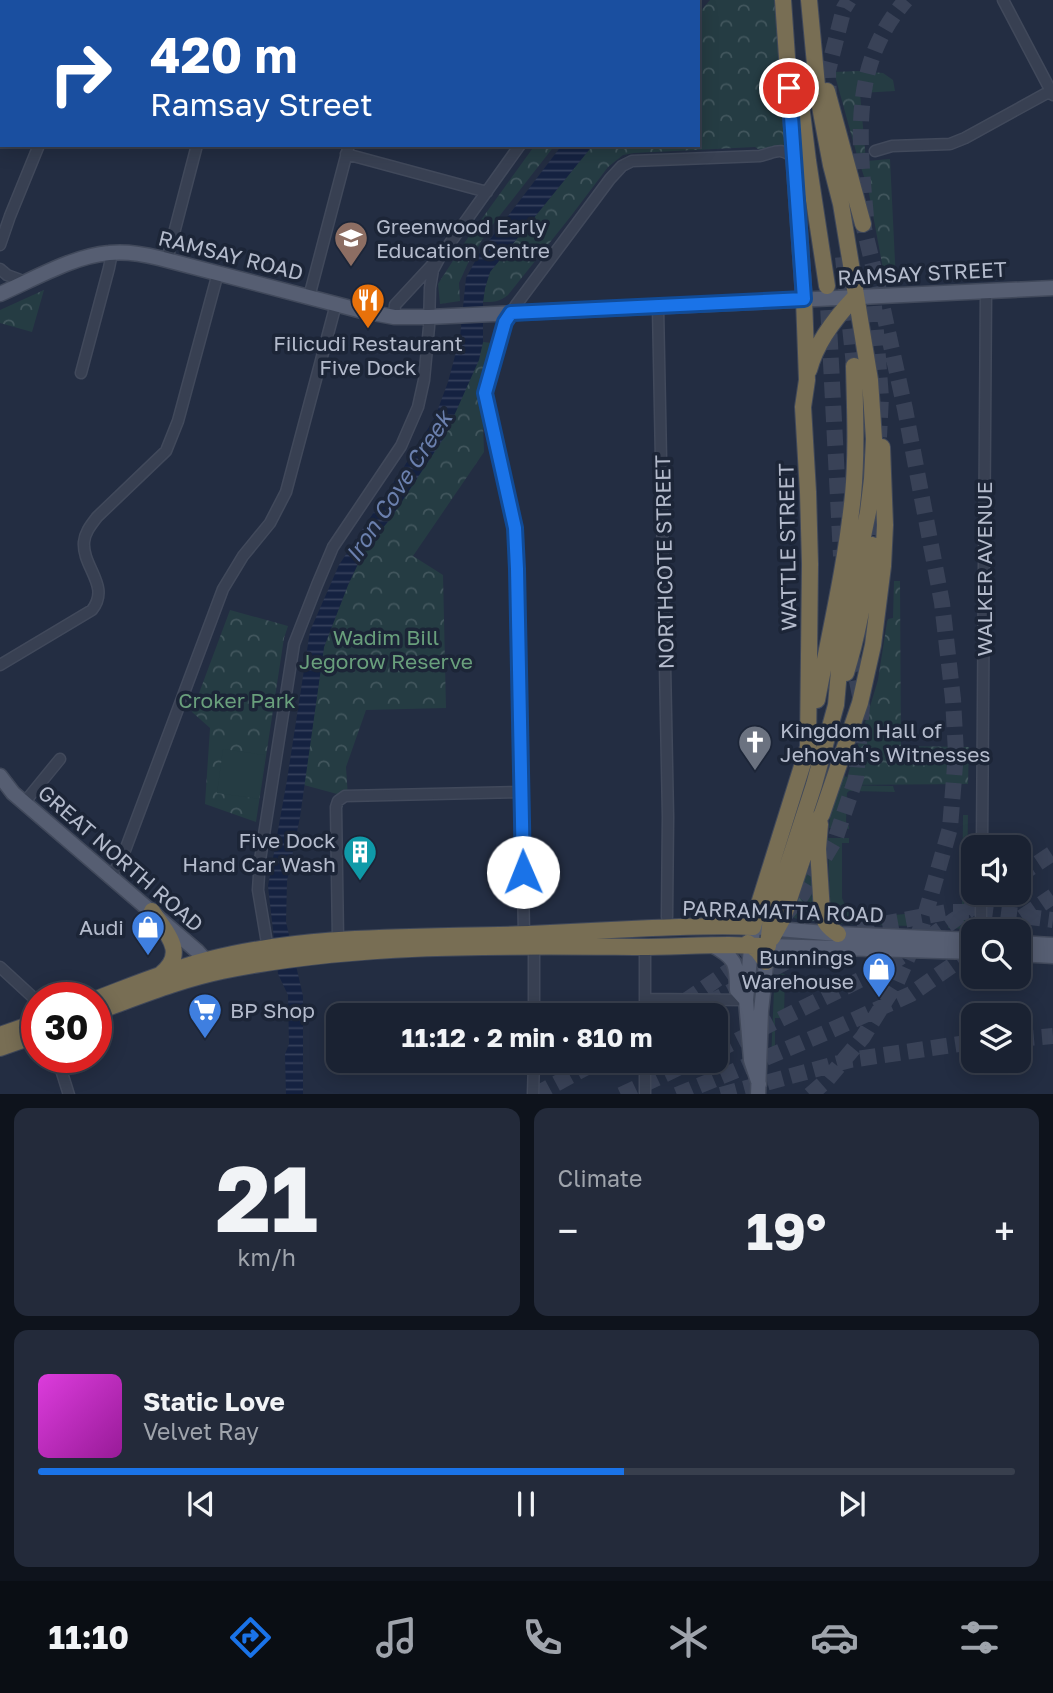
<!DOCTYPE html>
<html lang="en">
<head>
<meta charset="utf-8">
<style>
  body { margin:0; font-family:"Golos Text",sans-serif; background:#232a3a; color:#f1f3f6; height:100vh; display:flex; flex-direction:column; font-size:26px; white-space:nowrap }
  * { box-sizing:border-box; margin:0 }
  p { font-size:23px; color:#9fa4ac }
  .icon { flex:none; width:38px; height:38px; fill:none; stroke:currentColor; stroke-width:2; stroke-linecap:round; stroke-linejoin:round }
  .map { position:relative; height:1094px; overflow:hidden }
  .panel { display:flex; flex-direction:column; gap:14px; padding:14px; background:#0e131c; flex:1 }
  .panel>* { flex:none }
  .guide { position:absolute; left:0px; top:0px; width:700px; height:147px; box-shadow:0 4px 18px #0003,0 0 0 2px #383f4d; background:#1a4fa0; color:#fff; overflow:hidden }
  .tools { position:absolute; left:961px; top:835px; display:grid; gap:14px }
  .tools a { display:grid; place-items:center; width:70px; height:70px; border-radius:14px; background:#1a2232; box-shadow:0 4px 18px #0003,0 0 0 2px #383f4d; font-size:35px }
  .speed { position:absolute; left:21px; top:982px; display:flex; gap:14px; font-size:35px; font-weight:700; text-align:center }
  .speed>* { display:grid; place-content:center; width:91px; height:91px; border-radius:50%; background:#1a2232; box-shadow:0 4px 18px #0003,0 0 0 2px #383f4d; line-height:1 }
  .speed .limit { border:10px solid #d22; background:#fff; color:#111 }
  .pin { position:absolute; display:grid; place-items:center; width:60px; height:60px; color:#fff; margin:-30px; border:4px solid #fff; border-radius:50%; box-shadow:0 2px 7px #0007 }
  .me { position:absolute; width:77px; margin:-38px; rotate:359deg; stroke-linejoin:round; filter:drop-shadow(0 0 5px #0008) }
  .turn { display:flex; align-items:center; gap:24px; height:147px; padding:0 35px; font-size:32px }
  .turn .icon { width:91px; height:91px; stroke-width:2.5 }
  .turn b { display:block; font-size:49px; line-height:60px }
  .big { font-size:52px; font-weight:700; line-height:1.1 }
  .panel .card { flex:1; display:flex; flex-direction:column; justify-content:center; gap:10px; min-width:0; padding:0 24px; border-radius:14px; background:#232a3a }
  .panel .dial { align-items:center; gap:0 }
  .dial b { font-size:91px; line-height:1 }
  .song { display:flex; align-items:center; gap:21px }
  .cover { width:84px; height:84px; border-radius:10px; background:linear-gradient(135deg,hsl(300 70% 55%),hsl(300 70% 35%)) }
  .played { height:7px; border-radius:4px; background:linear-gradient(90deg,#1a73e8 60%,#383f4d 60%) }
  .keys { display:flex; justify-content:space-around; direction:ltr }
  .heat { display:flex; justify-content:space-between; align-items:center; font-size:38px; direction:ltr }
  .panel .tiles { flex:1; display:grid; gap:14px; grid-template-columns:1fr 1fr }
  .card:last-child { grid-column:span 2 }
  .trip { position:absolute; left:326px; top:1003px; width:402px; height:70px; border-radius:14px; background:#1a2232; box-shadow:0 4px 18px #0003,0 0 0 2px #383f4d; font-weight:700; line-height:70px; text-align:center }
  .dock { display:flex; height:112px; justify-content:space-around; align-items:center; background:#0a0e14; color:#9fa4ac }
  .dock .icon { width:49px; height:49px }
  .dock .active { color:#1a73e8 }
  .dock b { font-size:32px; color:#f1f3f6 }
  .map>svg:first-child { display:block }
  .forest { fill:url(#forest-firs) }
  .park { fill:url(#park-crowns) }
  .garden { fill:#253c43 }
  .water { fill:url(#water-rules) }
  .lines { fill:none; stroke-linecap:round; stroke-linejoin:round }
  .highway-tunnel { stroke:#394257; stroke-width:16; stroke-dasharray:16 8; stroke-linecap:butt }
  .minor-casing { stroke:#41495b; stroke-width:13 }
  .major-casing { stroke:#41495b; stroke-width:17 }
  .highway-casing { stroke:#404859; stroke-width:18 }
  .minor { stroke:#384052; stroke-width:10 }
  .major { stroke:#565e72; stroke-width:14 }
  .highway { stroke:#786e54; stroke-width:16 }
  .route-casing { stroke:#114b97; stroke-width:18 }
  .route { stroke:#1a73e8; stroke-width:12 }
  .labels { text-anchor:middle; dominant-baseline:central; stroke-width:7; stroke-linejoin:round; paint-order:stroke }
  .poi-label { font-size:21px; fill:#b4bbcc; stroke:#1c2537; text-anchor:start }
  .street-label { font-size:21px; fill:#b4bbcc; stroke:#1c2537 }
  .park-label { font-size:21px; fill:#699f7c; stroke:#1c2537 }
  .water-label { font-size:23px; font-style:italic; fill:#6b80ae; stroke:#1c2537 }
</style>
</head>
<body>
<div class="map">
<svg width="1053" height="1095" viewBox="0 0 1053 1095">
  <defs>
    <pattern id="forest-firs" width="22" height="20" patternUnits="userSpaceOnUse" patternTransform="scale(1.75)"><rect width="22" height="20" fill="#253c43"/><path d="M5 1l3.5 6h-7zM16 11l3.5 6h-7z" fill="#42565d"/></pattern>
    <pattern id="park-crowns" width="20" height="18" patternUnits="userSpaceOnUse" patternTransform="scale(1.75)"><rect width="20" height="18" fill="#253c43"/><path d="M2 6a3 3 0 1 1 6 0M12 15a3 3 0 1 1 6 0" fill="none" stroke="#42565d"/></pattern>
    <pattern id="water-rules" width="6" height="5" patternUnits="userSpaceOnUse" patternTransform="scale(1.75)"><rect width="6" height="5" fill="#152241"/><path d="M0 2.5h6" fill="none" stroke="#35405b"/></pattern>
  </defs>
  <rect width="100%" height="100%" fill="#232d42"/>
  <path class="forest" d="M815,855L816,921L797,919L787,915L807,857Z"/>
  <path class="park" d="M710,0H779L788,148C777,145 770,147 761,151L755,147L634,153L623,155L608,167L571,216L508,295C500,302 493,302 483,302L485,288L490,272L593,145H698V14Z
    M858,71L883,73L893,80L895,91L860,93L866,161L890,159L896,282L886,285L868,188L858,159L834,72Z
    M535,145H555L487,232L468,263L459,283L460,301L440,304L438,284L465,242Z
    M44,290L32,332L0,323V310Z
    M483,342L492,343L477,391L483,423L484,452L413,556L443,575L446,708L366,710L346,767L348,797L304,785L324,647L348,585L365,549L391,518L478,360Z
    M894,581H900L901,746L969,747L968,784L840,785L843,776L847,777L862,733L878,680L887,622L888,619L893,618Z
    M230,610L288,626L284,638L256,822L205,804L210,728L192,712Z"/>
  <path class="garden" d="M223,749L265,755L259,799L217,793Z
    M840,785L893,786L895,792L849,791L847,793L846,825L849,826V829L829,828L830,814Z
    M963,815H968L967,891H962Z
    M828,838H849V843H842V898C844,903 847,909 852,912C864,920 900,914 915,913L909,926L841,924L835,922L830,915Z
    M962,894H967L968,927L965,929L948,928V915H962Z
    M781,958L779,973L785,974L784,1018H775V1059L771,1060L774,988L773,975L777,962Z"/>
  <path class="water" d="M562,145H593L490,272L485,288L483,302V342L479,360L445,436L391,518L365,549L348,585L324,647L300,817L287,881L286,922L303,996V1094H286L285,1054L289,1044L288,995L278,974L268,886L287,780L310,631L339,565L413,453L435,417L448,382L460,337L466,278L479,254Z"/>
  <g class="lines">
    <path class="highway-tunnel" d="M829,102L828,71L844,8L849,0
      M866,217C859,138 850,64 906,0
      M843,257L854,366
      M827,286L841,556
      M874,306L881,397L879,437
      M873,535L877,498
      M1018,876L1053,853
      M784,916L802,895L835,840L856,778L862,706L851,651
      M1002,931L1053,896
      M665,1015L745,960L758,946
      M687,1015L789,960L866,927L947,912H991L1053,920
      M1018,1039L1053,1036
      M716,1051L886,967L995,892
      M535,1095L600,1060
      M621,1095L695,1060
      M677,1095L825,1033L911,994L973,951
      M721,1095L850,1060L973,1042
      M810,1095L827,1080L863,1037L897,982L923,923L950,828L956,753L953,699L942,603L905,409L877,282L863,224"/>
    <g class="minor-casing">
      <path id="minor" d="M1003,0L1053,95
        M84,2V0
        M235,2L236,0
        M387,2L388,0
        M621,2L622,0
        M0,72L2,74
        M875,151L892,146L950,144L965,138L1045,94L1053,92
        M346,154L487,192
        M0,245L10,216L39,145
        M167,260L197,145
        M0,269L7,275L26,282
        M309,297L349,145
        M658,307L668,817L667,917
        M394,317L395,305L433,264
        M81,373L109,268L112,253
        M0,665L92,610C111,586 82,567 84,542C85,532 91,525 97,517L166,451L178,421L218,273
        M24,803L60,759
        M982,847L986,291
        M110,877L121,861L223,589L243,556L270,523L286,492L336,304
        M981,931V892
        M524,934L517,569L515,528L487,406L485,388L505,322L516,305L610,179L622,166L632,161L760,156C777,152 780,146 795,159
        M338,940L336,807L338,801L345,796L521,792
        M268,949L258,890L260,860L294,644L317,585L333,547L401,446L418,407L424,380L429,327L430,288L433,270L440,257L520,145
        M0,967L37,1001
        M645,999L746,1000
        M534,1015V946
        M645,1015V947
        M57,1057L69,1095
        M533,1095L534,1060
        M645,1095V1060"/>
    </g>
    <g class="major-casing">
      <path id="major" d="M0,294C34,279 73,256 109,253C126,251 143,254 159,258L362,311L394,317H429L1053,288
        M0,776L13,793L197,951L206,961L209,969
        M1018,943L1053,945
        M712,945C736,958 737,963 737,990L746,1000
        M1018,954L1053,956
        M759,1084L751,1060L746,1000L753,927L838,934L973,940
        M758,1095L761,1011L768,946L973,952"/>
    </g>
    <g class="highway-casing">
      <path id="highway" d="M798,80L808,161L827,286
        M827,91L863,224
        M809,370C816,343 836,317 855,297
        M846,673C859,631 866,589 872,545
        M817,700C830,632 846,564 853,495C857,452 855,409 854,366
        M820,824L818,849L822,912C824,923 829,928 838,934
        M152,911C166,933 188,953 161,974
        M772,938L783,918L811,833L822,814L860,703L873,645L883,566L885,525L882,447
        M748,943L758,951L766,962
        M768,946L771,917L814,785L836,705L842,637L868,512L872,479L874,439L870,380L841,204L831,165L818,96L809,0
        M96,999C133,985 169,970 207,960C312,933 422,938 530,934C571,932 612,930 652,928C686,927 719,925 753,927L758,907L808,747L810,564L808,492L803,407L807,380L804,299L783,0
        M96,1012C138,997 179,980 222,971C358,943 501,946 639,947C669,947 699,945 729,945L768,946
        M0,1035L37,1022
        M0,1048L37,1035"/>
    </g>
    <use href="#minor" class="minor"/>
    <use href="#major" class="major"/>
    <use href="#highway" class="highway"/>
  </g>
  <g class="lines">
    <g class="route-casing">
      <path id="route" d="M523,872L517,569L515,528L485,393L505,322L511,313L804,299L789,88"/>
    </g>
    <use href="#route" class="route"/>
  </g>
  <defs>
    <g id="school-pin" transform="scale(1.75)"><path d="M0 17L-7.5 6A9.5 9.5 0 1 1 7.5 6Z" fill="#8d6e63" stroke="#1c2537"/><path d="M0-5L7-2L0 1L-7-2ZM-4 1L0 2.5L4 1V4Q0 6-4 4Z" fill="#fff"/></g>
    <g id="restaurant-pin" transform="scale(1.75)"><path d="M0 17L-7.5 6A9.5 9.5 0 1 1 7.5 6Z" fill="#e8710a" stroke="#1c2537"/><path d="M-5-6h1v4h1v-4h1v4h1v-4h1v5L-1.5 .5V6h-2V.5L-5-1ZM5-6V6H3V1.5H1.5Q1.5-4 5-6Z" fill="#fff"/></g>
    <g id="church-pin" transform="scale(1.75)"><path d="M0 17L-7.5 6A9.5 9.5 0 1 1 7.5 6Z" fill="#6b7280" stroke="#1c2537"/><path d="M-1.2-6h2.4v3.5h3.3v2.4h-3.3V6h-2.4V-.1h-3.3v-2.4h3.3Z" fill="#fff"/></g>
    <g id="building-pin" transform="scale(1.75)"><path d="M0 17L-7.5 6A9.5 9.5 0 1 1 7.5 6Z" fill="#0f9aa8" stroke="#1c2537"/><path d="M-4-6H4V6H1V3H-1V6H-4ZM-2.5-4.3h1.7v1.8h-1.7ZM.8-4.3h1.7v1.8H.8ZM-2.5-1h1.7V.8h-1.7ZM.8-1h1.7V.8H.8Z" fill="#fff"/></g>
    <g id="shop-pin" transform="scale(1.75)"><path d="M0 17L-7.5 6A9.5 9.5 0 1 1 7.5 6Z" fill="#3f7fe0" stroke="#1c2537"/><path d="M-5-2.5h2.3a2.7 3.5 0 0 1 5.4 0H5L5.5 6h-11ZM-1.5-2.5h3a1.5 2.3 0 0 0-3 0Z" fill="#fff"/></g>
    <g id="supermarket-pin" transform="scale(1.75)"><path d="M0 17L-7.5 6A9.5 9.5 0 1 1 7.5 6Z" fill="#3f7fe0" stroke="#1c2537"/><path d="M-6-5.5h2.5l.6 2H6L4.5 2H-2.5L-4.4-4H-6ZM-1.5 3.2a1.3 1.3 0 1 0 .1 0ZM3 3.2a1.3 1.3 0 1 0 .1 0Z" fill="#fff"/></g>
  </defs>
  <g fill-rule="evenodd">
    <use href="#school-pin" x="351" y="238"/>
    <use href="#restaurant-pin" x="368" y="300"/>
    <use href="#church-pin" x="755" y="742"/>
    <use href="#building-pin" x="360" y="852"/>
    <use href="#shop-pin" x="148" y="927"/>
    <use href="#shop-pin" x="879" y="969"/>
    <use href="#supermarket-pin" x="205" y="1010"/>
  </g>
  <g class="labels">
    <g class="poi-label">
      <text x="376" y="226">Greenwood Early<tspan x="376" dy="24">Education Centre</tspan></text>
      <text x="368" y="343" text-anchor="middle">Filicudi Restaurant<tspan x="368" dy="24">Five Dock</tspan></text>
      <text x="780" y="730">Kingdom Hall of<tspan x="780" dy="24">Jehovah's Witnesses</tspan></text>
      <text x="336" y="840" text-anchor="end">Five Dock<tspan x="336" dy="24">Hand Car Wash</tspan></text>
      <text x="124" y="927" text-anchor="end">Audi</text>
      <text x="854" y="957" text-anchor="end">Bunnings<tspan x="854" dy="24">Warehouse</tspan></text>
      <text x="230" y="1010">BP Shop</text>
    </g>
    <g class="street-label">
      <text transform="translate(231 255) rotate(14)">RAMSAY ROAD</text>
      <text transform="translate(922 273) rotate(-3)">RAMSAY STREET</text>
      <text transform="translate(787 547) rotate(-91)">WATTLE STREET</text>
      <text transform="translate(664 562) rotate(-91)">NORTHCOTE STREET</text>
      <text transform="translate(984 569) rotate(-90)">WALKER AVENUE</text>
      <text transform="translate(121 858) rotate(41)">GREAT NORTH ROAD</text>
      <text transform="translate(783 911) rotate(2)">PARRAMATTA ROAD</text>
    </g>
    <g class="park-label">
      <text x="386" y="637">Wadim Bill<tspan x="386" dy="24">Jegorow Reserve</tspan></text>
      <text x="237" y="700">Croker Park</text>
    </g>
    <g class="water-label">
      <text transform="translate(398 486) rotate(-57)">Iron Cove Creek</text>
    </g>
  </g>
</svg>
<div class="tools">
<a><svg class="icon" aria-label="sound" viewBox="0 0 24 24"><path d="M4 9h4l5-4v14l-5-4H4zM17 9q2 3 0 6"/></svg></a>
<a><svg class="icon" aria-label="search" viewBox="0 0 24 24"><circle cx="10" cy="10" r="6"/><path d="M15 15l6 6"/></svg></a>
<a><svg class="icon" aria-label="layers" viewBox="0 0 24 24"><path d="M12 4l9 5-9 5-9-5zM3 14l9 5 9-5"/></svg></a>
</div>
<div class="speed"><div class="limit">30</div></div>
<div class="pin" style="left:789px;top:88px;background:#d93025"><svg class="icon" aria-label="arrive" viewBox="0 0 24 24"><path d="M6 21V4h12l-3 4 3 4H6"/></svg></div>
<svg class="me" style="left:523px;top:872px" viewBox="-20 -20 40 40"><circle r="19" fill="#fff"/><path d="M0-13L10 11 0 6-10 11z" fill="#1a73e8"/></svg>
<div class="trip">11:12 · 2 min · 810 m</div>
<div class="guide">
<div class="turn"><svg class="icon" aria-label="right" viewBox="0 0 24 24"><path d="M7 20v-9h11M14 6l5 5-5 5"/></svg><div><b>420 m</b>Ramsay Street</div></div>
</div>
</div>
<section class="panel">
<div class="tiles">
<div class="card dial"><b>21</b><p>km/h</p></div>
<div class="card"><p>Climate</p>
<div class="heat"><a>−</a><b class="big">19°</b><a>+</a></div>
</div>
<div class="card">
<div class="song"><i class="cover"></i><div><b>Static Love</b><p>Velvet Ray</p></div></div>
<div class="played"></div>
<div class="keys"><svg class="icon" aria-label="previous" viewBox="0 0 24 24"><path d="M18 5L8 12l10 7zM5 5v14"/></svg><svg class="icon" aria-label="pause" viewBox="0 0 24 24"><path d="M8 5v14M16 5v14"/></svg><svg class="icon" aria-label="next" viewBox="0 0 24 24"><path d="M6 5l10 7-10 7zM19 5v14"/></svg></div>
</div>
</div>
</section>
<nav class="dock">
<b>11:10</b>
<svg class="icon active" aria-label="directions" viewBox="0 0 24 24"><path d="M12 3l9 9-9 9-9-9zM9 14v-3h6M13 9l2 2-2 2"/></svg>
<svg class="icon" aria-label="music" viewBox="0 0 24 24"><path d="M9 18V5l10-2v13"/><circle cx="6" cy="18" r="3"/><circle cx="16" cy="16" r="3"/></svg>
<svg class="icon" aria-label="phone" viewBox="0 0 24 24"><path d="M5 4h4l2 5-3 2q2 4 5 5l2-3 5 2v4C11 20 4 13 5 4z"/></svg>
<svg class="icon" aria-label="climate" viewBox="0 0 24 24"><path d="M12 3v18M4 7l16 10M4 17L20 7"/></svg>
<svg class="icon" aria-label="car" viewBox="0 0 24 24"><path d="M5 17H2v-5l4-1 3-4h7l3 4 3 1v5h-3M9 17h6M6 11h13"/><circle cx="7" cy="17" r="2"/><circle cx="17" cy="17" r="2"/></svg>
<svg class="icon" aria-label="filters" viewBox="0 0 24 24"><path d="M4 7h16M4 17h16"/><circle cx="9" cy="7" r="2"/><circle cx="15" cy="17" r="2"/></svg>
</nav>
</body>
</html>
